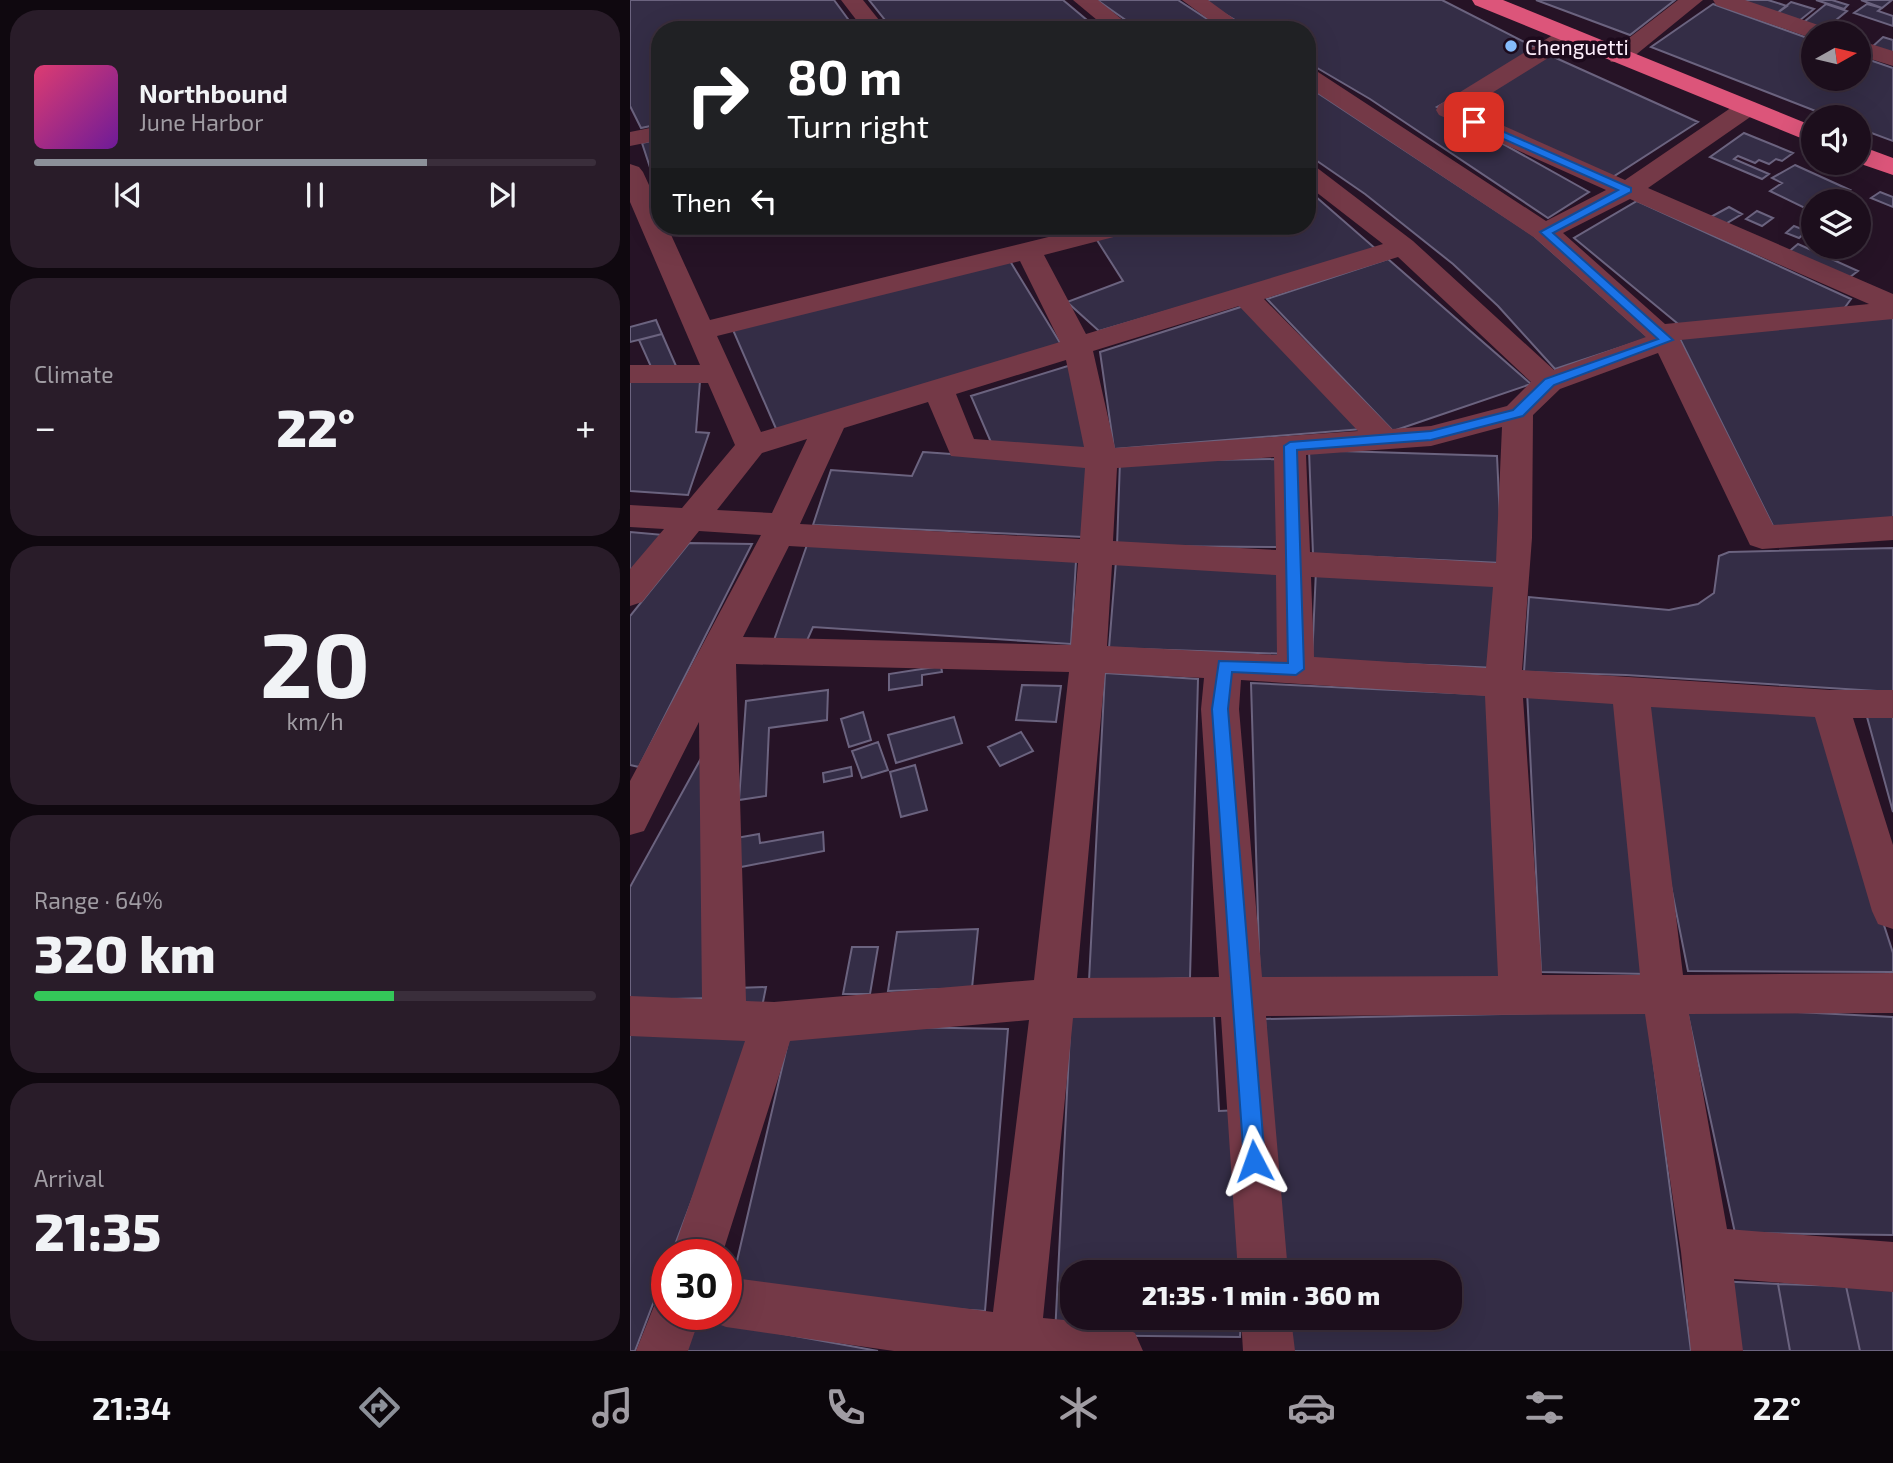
<!DOCTYPE html>
<html lang="en">
<head>
<meta charset="utf-8">
<style>
  body { margin:0; font-family:"Exo 2",sans-serif; background:#291c29; color:#f1f3f6; height:100vh; display:flex; flex-direction:column; font-size:26px; white-space:nowrap }
  * { box-sizing:border-box; margin:0 }
  p { font-size:23px; color:#a09ca3 }
  .icon { flex:none; width:38px; height:38px; fill:none; stroke:currentColor; stroke-width:2; stroke-linecap:round; stroke-linejoin:round }
  .map { position:relative; flex:1; overflow:hidden }
  .side { display:flex; flex-direction:column; gap:10px; padding:10px; background:#0f080f; width:630px }
  .side>* { flex:none }
  .hud { position:absolute; left:21px; top:21px; width:665px; height:214px; border-radius:28px; box-shadow:0 7px 28px #0002,0 0 0 2px #3a2e3b; background:#202124; color:#fff; overflow:hidden }
  .needle { width:46px; rotate:82deg }
  .tools { position:absolute; left:1171px; top:21px; display:grid; gap:14px }
  .tools a { display:grid; place-items:center; width:70px; height:70px; border-radius:50%; background:#1c0e1c; box-shadow:0 7px 28px #0002,0 0 0 2px #3a2e3b; font-size:35px }
  .speed { position:absolute; left:21px; top:1239px; display:flex; gap:14px; font-size:35px; font-weight:700; text-align:center }
  .speed>* { display:grid; place-content:center; width:91px; height:91px; border-radius:50%; background:#1c0e1c; box-shadow:0 7px 28px #0002,0 0 0 2px #3a2e3b; line-height:1 }
  .speed .limit { border:10px solid #d22; background:#fff; color:#111 }
  .pin { position:absolute; display:grid; place-items:center; width:60px; height:60px; color:#fff; margin:-30px; border-radius:14px; box-shadow:0 4px 10px #0006 }
  .me { position:absolute; width:77px; margin:-38px; rotate:356deg; stroke-linejoin:round; filter:drop-shadow(0 0 5px #0008) }
  .turn { display:flex; align-items:center; gap:24px; height:147px; padding:0 21px; font-size:32px }
  .turn .icon { width:91px; height:91px; stroke-width:2.5 }
  .turn b { display:block; font-size:49px; line-height:60px }
  .then { display:flex; align-items:center; height:66px; padding:0 21px; background:#0003; gap:14px; font-size:26px }
  .big { font-size:52px; font-weight:800; line-height:1.1 }
  .side .widget { flex:1; display:flex; flex-direction:column; justify-content:center; gap:10px; min-width:0; padding:0 24px; border-radius:28px; background:#291c29 }
  .side .dial { align-items:center; gap:0 }
  .dial b { font-size:91px; line-height:1 }
  .song { display:flex; align-items:center; gap:21px }
  .cover { width:84px; height:84px; border-radius:10px; background:linear-gradient(135deg,hsl(340 70% 55%),hsl(280 70% 35%)) }
  .played { height:7px; border-radius:4px; background:linear-gradient(90deg,#8c9099 70%,#3a2e3b 70%) }
  .keys { display:flex; justify-content:space-around; direction:ltr }
  .heat { display:flex; justify-content:space-between; align-items:center; font-size:38px; direction:ltr }
  .charge { height:10px; border-radius:5px; background:linear-gradient(90deg,#34c759 64%,#3a2e3b 0) }
  .trip { position:absolute; left:430px; top:1260px; width:402px; height:70px; border-radius:28px; background:#1c0e1c; box-shadow:0 7px 28px #0002,0 0 0 2px #3a2e3b; font-weight:800; line-height:70px; text-align:center }
  .tab-bar { display:flex; height:112px; justify-content:space-around; align-items:center; background:#0b060b; color:#a09ca3 }
  .tab-bar .icon { width:49px; height:49px }
  .tab-bar .active { color:#8c9099 }
  .tab-bar b { font-size:32px; color:#f1f3f6 }
  main { display:flex; flex:1; min-height:0 }
  .map>svg:first-child { display:block }
  .building { fill:#342d46; stroke:#6b637f; stroke-width:2 }
  .lines { fill:none; stroke-linecap:round; stroke-linejoin:round }
  .minor { fill:#743947; fill-rule:evenodd }
  .trunk { fill:#dc557a; fill-rule:evenodd }
  .route { fill:#1a73e8; stroke:#114b97; stroke-width:2 }
  .poi-dot { fill:#85bbfb; stroke:#1c0a1c; stroke-width:2.5 }
  .labels { text-anchor:middle; dominant-baseline:central; stroke-width:7; stroke-linejoin:round; paint-order:stroke }
  .far-poi-label { font-size:21px; fill:#fef0fd; stroke:#1c0a1c; text-anchor:start }
</style>
</head>
<body>
<main>
<section class="side">
<div class="widget">
<div class="song"><i class="cover"></i><div><b>Northbound</b><p>June Harbor</p></div></div>
<div class="played"></div>
<div class="keys"><svg class="icon" aria-label="previous" viewBox="0 0 24 24"><path d="M18 5L8 12l10 7zM5 5v14"/></svg><svg class="icon" aria-label="pause" viewBox="0 0 24 24"><path d="M8 5v14M16 5v14"/></svg><svg class="icon" aria-label="next" viewBox="0 0 24 24"><path d="M6 5l10 7-10 7zM19 5v14"/></svg></div>
</div>
<div class="widget"><p>Climate</p>
<div class="heat"><a>−</a><b class="big">22°</b><a>+</a></div>
</div>
<div class="widget dial"><b>20</b><p>km/h</p></div>
<div class="widget"><p>Range · 64%</p><b class="big">320 km</b><div class="charge"></div></div>
<div class="widget"><p>Arrival</p><b class="big">21:35</b></div>
</section>
<div class="map">
<svg width="1263" height="1351" viewBox="0 0 1263 1351">
  <rect width="100%" height="100%" fill="#261326"/>
  <path class="building" d="M0,0H204L226,30H30V124L11,128L0,106Z
    M239,0H433L469,30H263Z
    M467,0H548L594,30H510Z
    M571,0H812L910,50L807,107L959,192L918,218L740,99L677,62V30H622Z
    M906,0H1045L1000,35Z
    M1103,0H1138L1157,6L1146,14Z
    M1186,0H1202L1218,5L1214,9Z
    M1231,0H1262L1252,8Z
    M1161,2L1184,9L1169,21L1146,14Z
    M1083,4L1183,40V79H1228V56L1263,68V141L1228,128V117H1201L1021,47Z
    M1196,4L1217,11L1195,29L1174,22Z
    M1237,4L1252,8L1248,11L1263,16V26L1224,13Z
    M1253,37L1263,40V53L1242,47Z
    M917,54L1068,122L978,180L828,108Z
    M677,86L903,235L1019,338L925,369L868,306L823,264L735,194L677,154Z
    M1114,133L1163,153L1152,161L1146,159L1139,164L1129,160L1125,163L1108,156L1104,159L1139,174L1132,179L1080,157Z
    M30,139V198L12,143Z
    M1165,165L1220,190L1202,201H1183V212L1140,191L1152,183L1142,178Z
    M677,189L747,250L469,331L437,302L493,281L465,237L508,226H677Z
    M1250,192L1263,197V207L1241,198Z
    M1007,201L1221,299L1213,310L1053,328L944,238Z
    M1099,207L1112,214L1092,226L1077,219Z
    M1127,211L1143,218L1132,226L1116,219Z
    M1164,226L1177,231L1169,238L1156,233Z
    M1168,244L1228,271L1216,280L1156,254Z
    M758,259L901,384L763,431L637,299Z
    M380,261L432,346L147,431L103,330Z
    M617,305L733,429L484,449L470,352Z
    M1263,317V518L1145,530L1049,337Z
    M26,320L32,334L0,342V327Z
    M32,334L46,366L22,369L9,340Z
    M441,365L460,450L363,447L341,396Z
    M0,376L70,381L66,432L79,433L58,495L0,491Z
    M679,450L867,456L872,563L683,554Z
    M293,452L462,464L454,537L183,525L201,470L282,476Z
    M652,459L654,547L487,546L490,461Z
    M0,532L34,535L0,575Z
    M178,542L446,561L441,644L183,627L175,645L143,643Z
    M59,543L122,544L9,767L0,765V616Z
    M1263,548V692L996,675L894,672L899,597L1039,610L1068,604L1084,593L1089,556L1099,552Z
    M486,561L654,572L659,654L479,648Z
    M686,570L868,581V668L682,660Z
    M311,666L312,672L292,675V685L259,690V674Z
    M475,673L568,679L560,978L459,981Z
    M621,683L866,695L878,978L630,985Z
    M392,685L431,686L426,722L386,720Z
    M198,690L197,720L139,728L136,796L109,800L116,701Z
    M897,691L986,698L1018,974L911,972Z
    M1004,702L1185,712L1263,953V972L1058,971Z
    M1234,706L1263,707V812Z
    M233,712L241,740L219,747L211,719Z
    M324,717L332,743L266,763L258,735Z
    M391,732L403,751L370,766L358,747Z
    M80,742L82,998L0,1000V887Z
    M248,742L258,770L232,778L222,751Z
    M285,765L297,810L271,817L260,772Z
    M221,767L222,776L194,782L193,773Z
    M193,832L194,851L106,868V838L129,834L130,843Z
    M348,929L342,988L258,991L267,932Z
    M222,947H248L240,994H213Z
    M136,987L131,1012L101,1014L106,988Z
    M1056,1006L1263,1017V1235L1105,1233Z
    M1017,1011L1061,1351H655L653,1318H821V1272H650L635,1019Z
    M441,1012L584,1014L589,1111L610,1110L613,1226L612,1272H443V1318H611L610,1337L425,1335Z
    M162,1025L378,1029L355,1311L99,1295Z
    M0,1029L126,1033L41,1255H37V1267L5,1351H0Z
    M1086,1281L1148,1284L1160,1351H1097Z
    M1148,1284L1216,1286L1230,1351H1160Z
    M1216,1286L1263,1289V1351H1230Z
    M65,1318L248,1351H54Z"/>
  <g class="lines">
    <path class="minor" d="M211,0H233L257,30H234Z
      M443,0H468L505,30H479Z
      M552,0H578L619,30H593Z
      M1048,0H1073L997,62H981L977,57L981,52Z
      M1083,0H1115L1197,28L1200,33H1183L1181,38L1086,5Z
      M939,28L947,30L950,35L947,40L836,109L995,180L1108,103L1117,101L1126,103L1129,108L1126,113L1018,188L1263,294V319L1050,340L1143,525L1263,516V540L1132,549L1120,545L1028,353L930,389L903,415L902,538L892,670L1200,690H1263V718H1223L1263,845V929L1248,924L1242,911L1185,717L1021,707L1053,975L1263,973V1013L1059,1014L1097,1229L1263,1242V1292L1104,1279L1113,1351H1061L1051,1252L1015,1014L636,1016L658,1272H608L591,1017L443,1018L413,1318L487,1325L505,1333L513,1351H264L96,1327L78,1320L76,1314H96V1277L363,1312L399,1020L160,1041L92,1255H42L115,1041L0,1036V996L72,999L69,722L14,831L0,835V781L131,535L69,531L12,602L0,606V569L34,529L0,527V505L52,508L105,445L78,383H0V365H70L0,202V164L9,167L13,172L30,209V226H37L80,320L463,226H507L503,232L414,255L456,334L753,244L677,185V164L686,167L783,241L924,370L1016,337L905,238L677,86V68L685,70L916,221L976,190L809,115L806,110L809,105L931,30ZM1000,199L1239,304L1035,324L933,233ZM768,257L901,382L877,406L801,426L762,429L634,299ZM390,261L430,342L131,432L87,336ZM609,306L728,431L485,448L463,351ZM436,360L454,447L344,439L326,394ZM298,402L321,456L455,468L450,539L170,524L214,428ZM872,427L866,563L680,552L676,455L801,446ZM177,439L142,513L87,510L132,453ZM644,457L646,550L483,541L487,468ZM159,546L448,563L441,645L113,637ZM482,565L646,575L647,655L477,646ZM681,577L863,587L856,668L684,657ZM106,664L439,672L404,980L144,1002L116,1001ZM475,673L574,678L571,709L589,977L447,978ZM611,680L855,696L868,976L632,977L609,709ZM893,698L983,704L1010,975H912Z
      M1228,40L1263,51V66L1228,55Z
      M30,126V140L0,146V132Z
      M37,1292V1314H71L58,1351H6L28,1296Z
      M611,1318H661L665,1351H613Z"/>
    <path class="trunk" d="M842,0H873L1183,126V143L845,5Z
      M1228,145L1263,158V175L1228,163Z"/>
  </g>
  <path class="route" d="M840,120H847L1001,188V192L923,233L1043,340L924,385L893,416L801,440L667,450L674,669L666,675L602,672L598,709L635,1161L631,1169L624,1171L617,1169L614,1161L582,709L589,661L658,663L654,446L660,442L801,431L883,410L915,379L1028,339L910,232L988,190L840,124Z"/>
  <circle class="poi-dot" cx="881" cy="46" r="7"/>
  <g class="labels">
    <g class="far-poi-label">
      <text x="895" y="46">Chenguetti</text>
    </g>
  </g>
</svg>
<div class="tools">
<a><svg class="needle" viewBox="-14 -14 28 28"><path d="M0-13l5 13h-10z" fill="#e53935"/><path d="M0 13l5-13h-10z" fill="#a09ca3"/></svg></a>
<a><svg class="icon" aria-label="sound" viewBox="0 0 24 24"><path d="M4 9h4l5-4v14l-5-4H4zM17 9q2 3 0 6"/></svg></a>
<a><svg class="icon" aria-label="layers" viewBox="0 0 24 24"><path d="M12 4l9 5-9 5-9-5zM3 14l9 5 9-5"/></svg></a>
</div>
<div class="speed"><div class="limit">30</div></div>
<div class="pin" style="left:844px;top:122px;background:#d93025"><svg class="icon" aria-label="arrive" viewBox="0 0 24 24"><path d="M6 21V4h12l-3 4 3 4H6"/></svg></div>
<svg class="me" style="left:624px;top:1161px" viewBox="-20 -20 40 40"><path d="M0-17L14 15 0 8-14 15z" fill="#1a73e8" stroke="#fff" stroke-width="4"/></svg>
<div class="trip">21:35 · 1 min · 360 m</div>
<div class="hud">
<div class="turn"><svg class="icon" aria-label="right" viewBox="0 0 24 24"><path d="M7 20v-9h11M14 6l5 5-5 5"/></svg><div><b>80 m</b>Turn right</div></div>
<div class="then">Then<svg class="icon" aria-label="left" viewBox="0 0 24 24"><path d="M17 20v-9H6M10 6l-5 5 5 5"/></svg></div>
</div>
</div>
</main>
<nav class="tab-bar">
<b>21:34</b>
<svg class="icon active" aria-label="directions" viewBox="0 0 24 24"><path d="M12 3l9 9-9 9-9-9zM9 14v-3h6M13 9l2 2-2 2"/></svg>
<svg class="icon" aria-label="music" viewBox="0 0 24 24"><path d="M9 18V5l10-2v13"/><circle cx="6" cy="18" r="3"/><circle cx="16" cy="16" r="3"/></svg>
<svg class="icon" aria-label="phone" viewBox="0 0 24 24"><path d="M5 4h4l2 5-3 2q2 4 5 5l2-3 5 2v4C11 20 4 13 5 4z"/></svg>
<svg class="icon" aria-label="climate" viewBox="0 0 24 24"><path d="M12 3v18M4 7l16 10M4 17L20 7"/></svg>
<svg class="icon" aria-label="car" viewBox="0 0 24 24"><path d="M5 17H2v-5l4-1 3-4h7l3 4 3 1v5h-3M9 17h6M6 11h13"/><circle cx="7" cy="17" r="2"/><circle cx="17" cy="17" r="2"/></svg>
<svg class="icon" aria-label="filters" viewBox="0 0 24 24"><path d="M4 7h16M4 17h16"/><circle cx="9" cy="7" r="2"/><circle cx="15" cy="17" r="2"/></svg>
<b>22°</b>
</nav>
</body>
</html>
